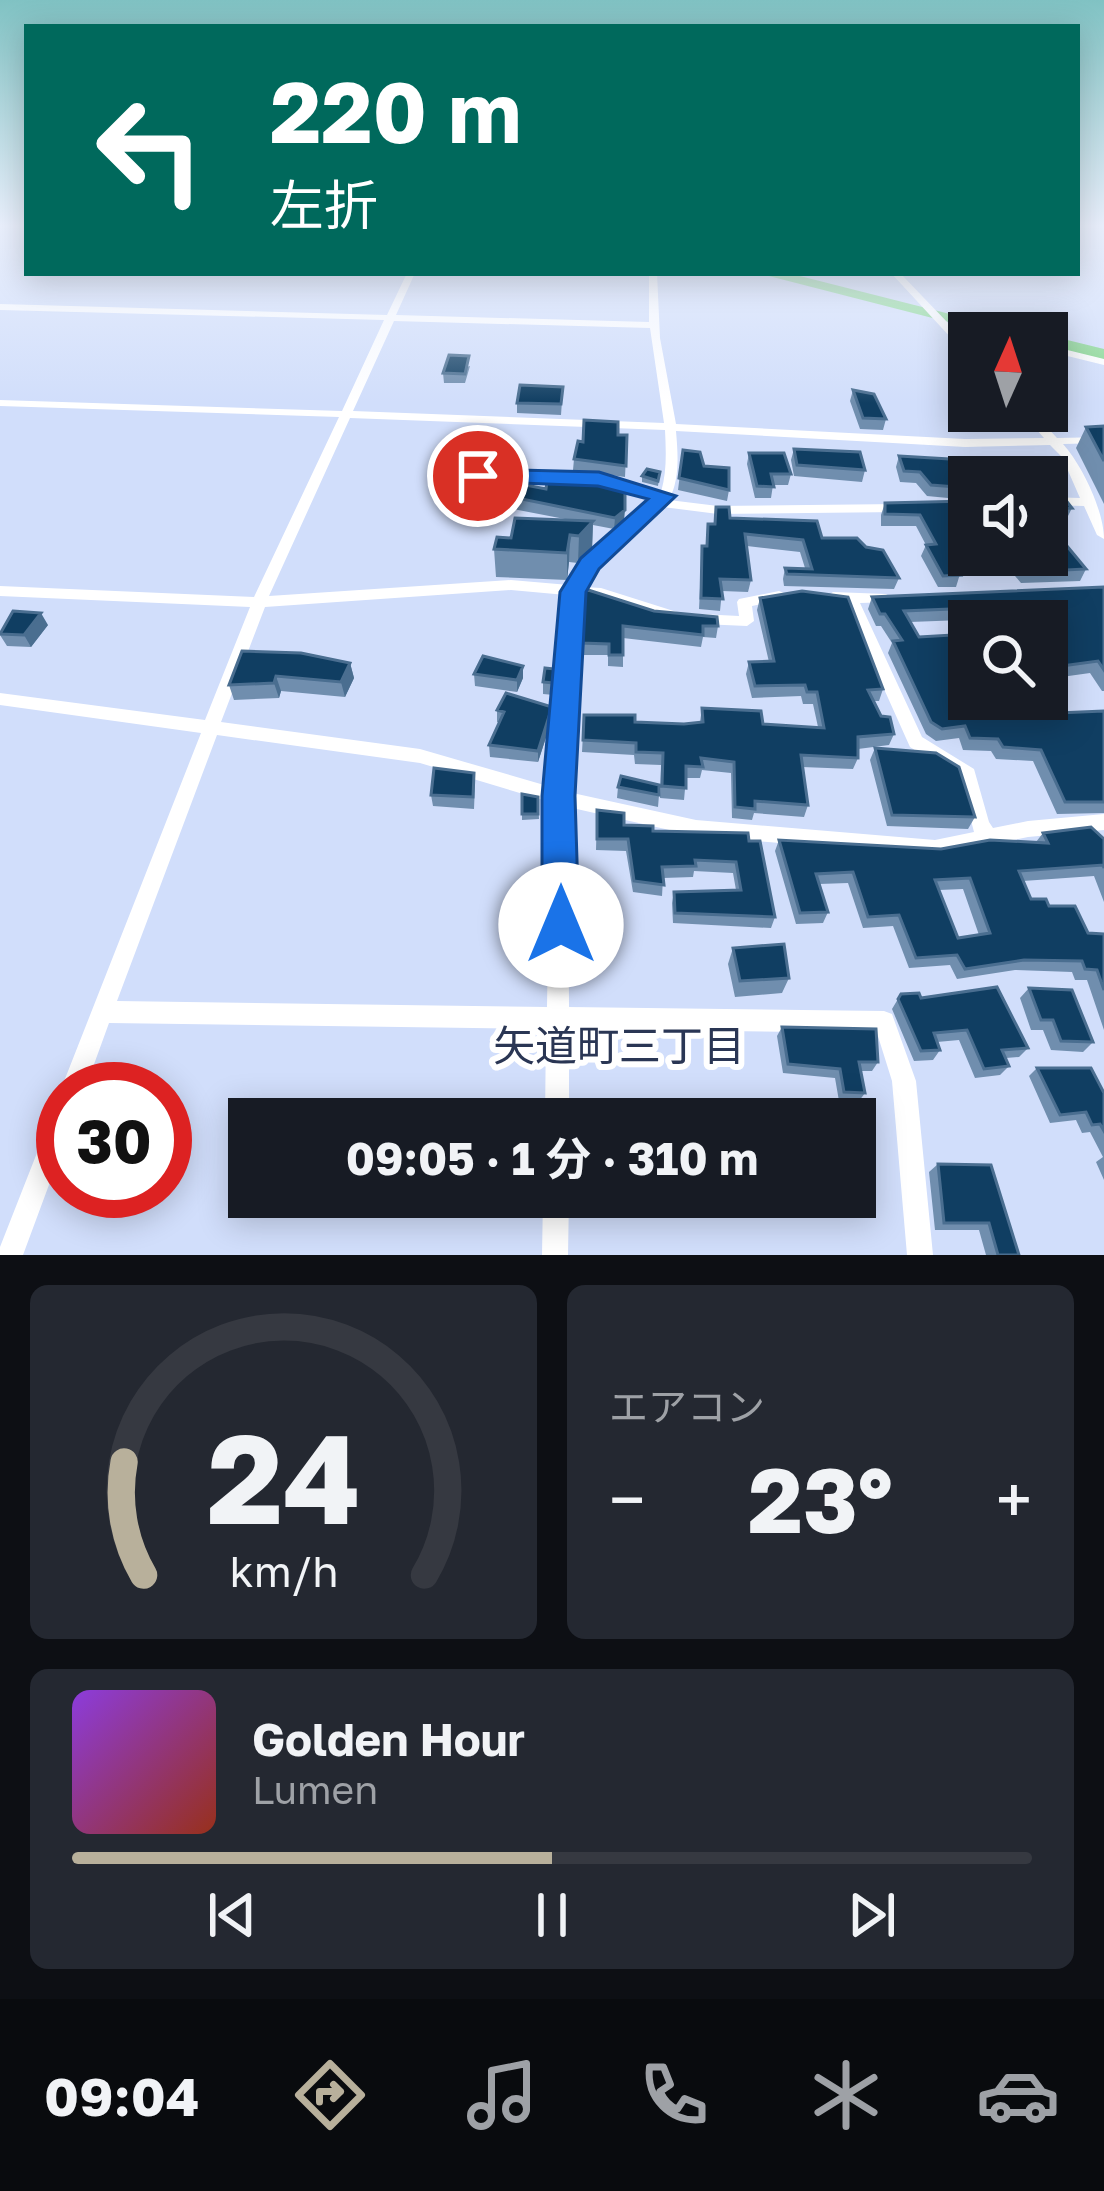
<!DOCTYPE html>
<html lang="ja">
<head>
<meta charset="utf-8">
<style>
  body { margin:0; font-family:"Golos Text","Noto Sans JP",sans-serif; background:#242831; color:#f1f3f6; height:100vh; display:flex; flex-direction:column; font-size:45px; white-space:nowrap }
  * { box-sizing:border-box; margin:0 }
  p { font-size:39px; color:#9ea1a6 }
  .icon { flex:none; width:66px; height:66px; fill:none; stroke:currentColor; stroke-width:2; stroke-linecap:round; stroke-linejoin:round }
  .map { position:relative; height:1255px; overflow:hidden }
  .side { display:flex; flex-direction:column; gap:30px; padding:30px; background:#0d0f14; flex:1 }
  .side>* { flex:none }
  .top-card { position:absolute; left:24px; top:24px; width:1056px; height:252px; border-radius:0px; box-shadow:0 6px 30px #0003; background:#00695c; color:#fff; overflow:hidden }
  .needle { width:78px; rotate:3deg }
  .tools { position:absolute; left:948px; top:312px; display:grid; gap:24px }
  .tools a { display:grid; place-items:center; width:120px; height:120px; border-radius:0px; background:#171b24; box-shadow:0 6px 30px #0003; font-size:60px }
  .speed { position:absolute; left:36px; top:1062px; display:flex; gap:24px; font-size:60px; font-weight:700; text-align:center }
  .speed>* { display:grid; place-content:center; width:156px; height:156px; border-radius:50%; background:#171b24; box-shadow:0 6px 30px #0003; line-height:1 }
  .speed .limit { border:18px solid #d22; background:#fff; color:#111 }
  .pin { position:absolute; display:grid; place-items:center; width:102px; height:102px; color:#fff; margin:-51px; border:6px solid #fff; border-radius:50%; box-shadow:0 3px 12px #0007 }
  .me { position:absolute; width:132px; margin:-66px; rotate:0deg; stroke-linejoin:round; filter:drop-shadow(0 0 9px #0008) }
  .turn { display:flex; align-items:center; gap:42px; height:252px; padding:0 48px; font-size:54px }
  .turn .icon { width:156px; height:156px; stroke-width:2.5 }
  .turn b { display:block; font-size:84px; line-height:102px }
  .big { font-size:90px; font-weight:700; line-height:1.1 }
  .side .card { flex:1; display:flex; flex-direction:column; justify-content:center; gap:18px; min-width:0; padding:0 42px; border-radius:18px; background:#242831 }
  .side .dial { align-items:center; gap:0 }
  .dial svg { height:312px; overflow:visible; fill:none; stroke:#363941; stroke-width:7; stroke-linecap:round; text-anchor:middle }
  .dial text { fill:#f1f3f6; stroke:none }
  .song { display:flex; align-items:center; gap:36px }
  .cover { width:144px; height:144px; border-radius:18px; background:linear-gradient(135deg,hsl(270 70% 55%),hsl(10 70% 35%)) }
  .played { height:12px; border-radius:6px; background:linear-gradient(90deg,#b8b09b 50%,#363941 50%) }
  .keys { display:flex; justify-content:space-around; direction:ltr }
  .heat { display:flex; justify-content:space-between; align-items:center; font-size:66px; direction:ltr }
  .side .tiles { flex:1; display:grid; gap:30px; grid-template-columns:1fr 1fr }
  .card:last-child { grid-column:span 2 }
  .trip { position:absolute; left:228px; top:1098px; width:648px; height:120px; border-radius:0px; background:#171b24; box-shadow:0 6px 30px #0003; font-weight:700; line-height:120px; text-align:center }
  .tabs { display:flex; height:192px; justify-content:space-around; align-items:center; background:#090b0e; color:#9ea1a6 }
  .tabs .icon { width:84px; height:84px }
  .tabs .active { color:#b8b09b }
  .tabs b { font-size:54px; color:#f1f3f6 }
  .map>svg:first-child { display:block }
  .lines { fill:none; stroke-linecap:round; stroke-linejoin:round }
  .river { fill:#84d78c; fill-rule:evenodd }
  .street { fill:#fff; fill-rule:evenodd }
  .wall { fill:#708eae; fill-rule:evenodd }
  .shaded-wall { fill:#4a6e90 }
  .building { fill:#103e62; stroke:#4a6e90; stroke-width:3; fill-rule:evenodd }
  .route { fill:#1a73e8; stroke:#114b97; stroke-width:3 }
  .labels { text-anchor:middle; dominant-baseline:central; stroke-width:12; stroke-linejoin:round; paint-order:stroke }
  .near-neighbourhood-label { font-size:42px; fill:#2a3654; stroke:#fff }
</style>
</head>
<body>
<div class="map">
<svg width="1104" height="1255" viewBox="0 0 1104 1255">
  <rect width="100%" height="100%" fill="#d1defb"/>
  <g class="lines">
    <path class="river" d="M757,273H788L1025,333H991Z
      M1047,335L1104,349V361L1047,347Z"/>
    <path class="street" d="M407,273H415L396,315L649,322V273H657L660,338L676,424L965,439L1044,438L1020,411H1032L1057,438L1104,437V443L1063,444C1082,465 1104,511 1104,539L1097,535L1084,506L1047,505V497L1080,498L1062,457L1050,445L965,447L676,431C678,455 680,479 669,500L718,506L900,504L906,508L900,512L718,514L663,507C636,534 600,552 583,587L601,588L680,613L739,616L737,602L739,599L779,591L784,593L786,596L784,599L752,606L754,621L747,626L679,623L600,598L580,596L568,792L696,820L935,840L974,832L960,778L910,747L845,602H833L826,597L833,592L886,594L893,599L891,602L860,603L922,737L974,769L989,822L993,828L1028,821L1104,814V830L1028,837L935,856L696,836L568,807L569,1007L884,1011L892,1014L916,1081L933,1255H907L892,1081L877,1033L569,1029V1119H545L546,1029L109,1023L85,1089H63V1093L61,1089L201,733L0,705V693L205,720L250,607L0,596V586L254,597L339,417L0,406V400L342,411L384,320L0,310V304L387,315ZM394,321L650,328L664,423L353,411ZM350,418L665,430C666,451 667,472 661,492L607,477L603,478V484L657,499C628,528 589,547 569,585L511,580L269,596ZM511,590L566,595L551,787L420,749L221,722L265,607ZM217,735L420,763L550,802L547,1007L117,1001Z
      M891,273H900L948,323L988,333L954,330L969,345V354L965,353Z
      M1047,345L1104,359V365L1047,351Z
      M478,472L565,474L571,478L565,482L474,479V473Z
      M63,1103V1147L23,1255H0V1247L55,1107Z
      M543,1197H569L568,1255H542Z"/>
  </g>
  <path class="wall" d="M470,366L465,383H444L443,373Z
    M563,387L561,415L517,413V403Z
    M853,390L886,419L883,430L860,429L850,401Z
    M1104,426V504L1076,448L1086,427Z
    M618,435H627L625,477L573,470L574,459L583,442Z
    M794,449L865,470L862,482L794,476L791,460Z
    M683,450L729,490L727,501L678,490Z
    M749,453L791,474L788,485H773L771,498H755L747,464Z
    M899,456L969,477V500L927,496L916,483L900,482L896,467Z
    M660,472L658,486L642,482V476Z
    M520,484L624,521L614,529L593,525L592,549L578,563L569,562L567,580L496,577L494,549L511,538L570,520L513,509L512,497Z
    M1047,495L1072,508L1066,520H1047Z
    M885,503L1047,555L1086,569L1080,581L1021,583L1010,570L960,574L956,587H938L921,556L926,545L916,526H881V515Z
    M716,507L730,518L822,538L899,578L894,589L784,586L783,579L785,568H805L800,552L747,546L751,580L748,592L722,591L720,611L699,609L702,546H706L714,524Z
    M1104,587V691H1102L1090,673L1047,679V621H1015V618L910,622L919,637L969,699H991L990,701L979,702L985,716L1104,711V813L1057,814L1033,761L996,759L991,751L963,750L959,738L936,741L926,734L888,653L892,643L881,626H876L868,609L872,597Z
    M585,589L654,611L718,626L716,638L703,637L701,647L623,638V667L608,666V655H581Z
    M760,598L883,689L879,701H874L881,716L894,734L889,745L858,749V758L853,769L802,767L808,805L804,817L754,813L752,820L732,818L731,773L702,770L700,778H686L684,800L660,798L661,765L635,764L634,755L582,752L584,715L635,722L684,724L700,722L702,708L763,724L818,727L813,704H803L801,696L752,698L746,674L749,662H769L757,610Z
    M48,625L31,647L7,646L0,635V633Z
    M350,663L354,678L345,697L281,691L279,698L234,700L229,685Z
    M555,669L554,695L543,694V682Z
    M474,674L523,678L517,692L475,686Z
    M497,710L552,719L538,762L490,757L489,745L500,723L497,722Z
    M875,748L975,817L968,829L887,826L870,760Z
    M475,784L474,809L433,806L431,795Z
    M618,787L659,795L658,807L617,798Z
    M522,794L538,797L539,819L522,820Z
    M597,810L624,825L653,831L749,841L775,917L771,928L673,923L672,903L674,892L736,890L733,873L694,871L693,877L663,878L662,896L633,892L626,851L596,850Z
    M1043,833L1104,839V902L1094,876L1023,881L1031,899L1049,906L1088,933L1104,934V1030L1087,980H1075L1072,972L1015,970L957,979L950,965L909,968L893,926L863,928L848,883L819,884L828,912L823,923L796,924L775,851L779,840L941,849L1036,842ZM963,889L979,935L958,938L939,890Z
    M733,948L789,978L782,993L735,997L728,964Z
    M1029,988L1093,1042L1083,1052L1051,1050L1043,1030H1031L1020,998Z
    M901,994L921,998L1028,1048L1019,1057L1006,1058L1009,1066L1000,1075L975,1078L959,1040L937,1042L940,1050L933,1060L914,1061L892,1009Z
    M782,1027L878,1062L872,1071H860L865,1093L859,1101H839L835,1078L783,1073L777,1036Z
    M1037,1068L1104,1093V1180L1096,1162L1103,1157L1090,1132L1082,1133L1076,1120L1050,1123L1029,1076Z
    M938,1164L1019,1255H986L979,1230H935L929,1172Z"/>
  <path class="shaded-wall" d="M625,510L624,521L614,529L615,518Z
    M593,521L592,549L578,563L579,536Z
    M570,535L569,562L567,580V553Z
    M41,613L48,625L31,647L24,635Z
    M350,663L354,678L345,697L341,682Z
    M523,666V678L517,692V680Z
    M276,676L281,691L279,698L274,683Z
    M552,707V719L538,762V751Z"/>
  <path class="building" d="M449,355L469,356L465,374L443,373Z
    M520,385L563,387L561,404L517,403Z
    M853,390L874,394L886,419L863,418Z
    M584,420L618,422V435H627L626,466L574,459L578,441L583,442Z
    M1104,426V461L1086,427Z
    M794,449L860,452L865,470L797,465Z
    M683,450L700,452L704,466L729,468V490L679,478Z
    M749,453H784L791,474H771L774,487L757,486Z
    M899,456L1019,463L1026,477H969V488L931,485L920,472L904,471Z
    M647,469L660,472L658,481L642,476Z
    M548,475L599,476L625,483V510L615,518L512,497L520,484L546,489Z
    M1047,495L1064,498L1072,508L1047,509Z
    M969,501V555H1047V522L1086,569L1026,572L1016,558L956,563L961,575L943,576L926,545L936,544L920,515L885,514V503Z
    M716,507H729L730,518L817,521L822,538H857L866,547L883,550L899,578L787,574L785,568L812,569L803,540L745,534L751,580L720,579L723,599L701,598L702,546H707L708,524H715Z
    M515,518L593,521L579,536L570,535L567,553L494,549L497,537L511,538Z
    M1104,587V670L1098,661L1047,668V621H1022L1021,606L904,611L919,637L969,634V699H977L985,716L1104,711V802H1065L1041,750L1003,747L998,739L970,738L965,726L942,729L931,722L893,641L902,640L885,614H880L872,597Z
    M585,589L654,611L717,617L718,626H703V635L623,626V655H609V644L581,643Z
    M802,591L848,597L883,689L868,690L881,716L890,717L894,734L858,737V758L801,755L808,805L755,801V809L735,807L734,762L701,758L703,767L686,766V788L662,786L663,753L636,752V743L583,740L584,715H635V722L684,724L703,722L702,708L761,711L763,724L824,728L817,692H807L805,685L755,686L749,662L774,661L760,598Z
    M13,611L41,613L24,635L0,634Z
    M242,651L301,653L350,663L341,682L276,676L274,683L229,685Z
    M483,656L523,666L517,680L474,674Z
    M545,668L555,669L554,683L543,682Z
    M506,693L552,707L538,751L489,745L504,712L497,710Z
    M875,748L936,753L959,767L975,817L892,815Z
    M434,768L474,773L473,797L431,795Z
    M621,776L659,785V795L618,787Z
    M522,794L538,797V814H522Z
    M597,810L624,813V825L653,826V831L748,833L749,841H760L775,917L675,913L674,892L741,890L736,862L695,860L696,866L662,867L664,885L634,881L628,839H597Z
    M1091,827L1104,839V868L1103,865L1019,871L1031,899H1046L1049,906H1075L1088,933L1104,934V990L1097,970L1085,969L1082,961L1024,960L965,969L957,955L916,958L899,915L868,917L853,872L816,874L828,912L800,913L779,840L941,849L990,840L1048,843L1043,833ZM970,878L990,933L958,938L935,880Z
    M784,944L789,978L740,981L733,948Z
    M997,987L1028,1048L1002,1050L1009,1066L984,1069L967,1030L934,1033L940,1050L921,1051L898,999L901,994L919,993L921,998Z
    M1029,988L1072,990L1093,1042L1061,1041L1053,1020H1041Z
    M782,1027L876,1029L878,1062H859L865,1093L844,1092L840,1069L788,1064Z
    M1037,1068H1091L1104,1093V1131L1100,1124L1092,1125L1086,1112L1060,1115Z
    M938,1164L991,1165L1019,1255H998L989,1223H944Z"/>
  <linearGradient id="sky" x2="0" y2="1"><stop stop-color="#80c2c3"/><stop offset="0.56" stop-color="#eaf0fd"/><stop offset="1" stop-color="#eaf0fd" stop-opacity="0"/></linearGradient>
  <rect width="1104" height="403" fill="url(#sky)"/>
  <path class="route" d="M478,469L599,472L676,496L599,569L586,592L575,796L579,925L574,937L561,942L548,937L542,925V796L560,592L581,558L648,499L598,486L470,481V471Z"/>
  <g class="labels">
    <g class="near-neighbourhood-label">
      <text x="619" y="1045">矢道町三丁目</text>
    </g>
  </g>
</svg>
<div class="tools">
<a><svg class="needle" viewBox="-14 -14 28 28"><path d="M0-13l5 13h-10z" fill="#e53935"/><path d="M0 13l5-13h-10z" fill="#9ea1a6"/></svg></a>
<a><svg class="icon" aria-label="sound" viewBox="0 0 24 24"><path d="M4 9h4l5-4v14l-5-4H4zM17 9q2 3 0 6"/></svg></a>
<a><svg class="icon" aria-label="search" viewBox="0 0 24 24"><circle cx="10" cy="10" r="6"/><path d="M15 15l6 6"/></svg></a>
</div>
<div class="speed"><div class="limit">30</div></div>
<div class="pin" style="left:478px;top:476px;background:#d93025"><svg class="icon" aria-label="arrive" viewBox="0 0 24 24"><path d="M6 21V4h12l-3 4 3 4H6"/></svg></div>
<svg class="me" style="left:561px;top:925px" viewBox="-20 -20 40 40"><circle r="19" fill="#fff"/><path d="M0-13L10 11 0 6-10 11z" fill="#1a73e8"/></svg>
<div class="trip">09:05 · 1 分 · 310 m</div>
<div class="top-card">
<div class="turn"><svg class="icon" aria-label="left" viewBox="0 0 24 24"><path d="M17 20v-9H6M10 6l-5 5 5 5"/></svg><div><b>220 m</b>左折</div></div>
</div>
</div>
<section class="side">
<div class="tiles">
<div class="card dial"><svg viewBox="0 0 100 80">
<path d="M14 69A42 42 0 1 1 86 69"/>
<path d="M14 69A42 42 0 0 1 9 40" stroke="#b8b09b"/>
<text x="50" y="56" font-size="32" font-weight="700">24</text>
<text x="50" y="72" font-size="11">km/h</text>
</svg></div>
<div class="card"><p>エアコン</p>
<div class="heat"><a>−</a><b class="big">23°</b><a>+</a></div>
</div>
<div class="card">
<div class="song"><i class="cover"></i><div><b>Golden Hour</b><p>Lumen</p></div></div>
<div class="played"></div>
<div class="keys"><svg class="icon" aria-label="previous" viewBox="0 0 24 24"><path d="M18 5L8 12l10 7zM5 5v14"/></svg><svg class="icon" aria-label="pause" viewBox="0 0 24 24"><path d="M8 5v14M16 5v14"/></svg><svg class="icon" aria-label="next" viewBox="0 0 24 24"><path d="M6 5l10 7-10 7zM19 5v14"/></svg></div>
</div>
</div>
</section>
<nav class="tabs">
<b>09:04</b>
<svg class="icon active" aria-label="directions" viewBox="0 0 24 24"><path d="M12 3l9 9-9 9-9-9zM9 14v-3h6M13 9l2 2-2 2"/></svg>
<svg class="icon" aria-label="music" viewBox="0 0 24 24"><path d="M9 18V5l10-2v13"/><circle cx="6" cy="18" r="3"/><circle cx="16" cy="16" r="3"/></svg>
<svg class="icon" aria-label="phone" viewBox="0 0 24 24"><path d="M5 4h4l2 5-3 2q2 4 5 5l2-3 5 2v4C11 20 4 13 5 4z"/></svg>
<svg class="icon" aria-label="climate" viewBox="0 0 24 24"><path d="M12 3v18M4 7l16 10M4 17L20 7"/></svg>
<svg class="icon" aria-label="car" viewBox="0 0 24 24"><path d="M5 17H2v-5l4-1 3-4h7l3 4 3 1v5h-3M9 17h6M6 11h13"/><circle cx="7" cy="17" r="2"/><circle cx="17" cy="17" r="2"/></svg>
</nav>
</body>
</html>
